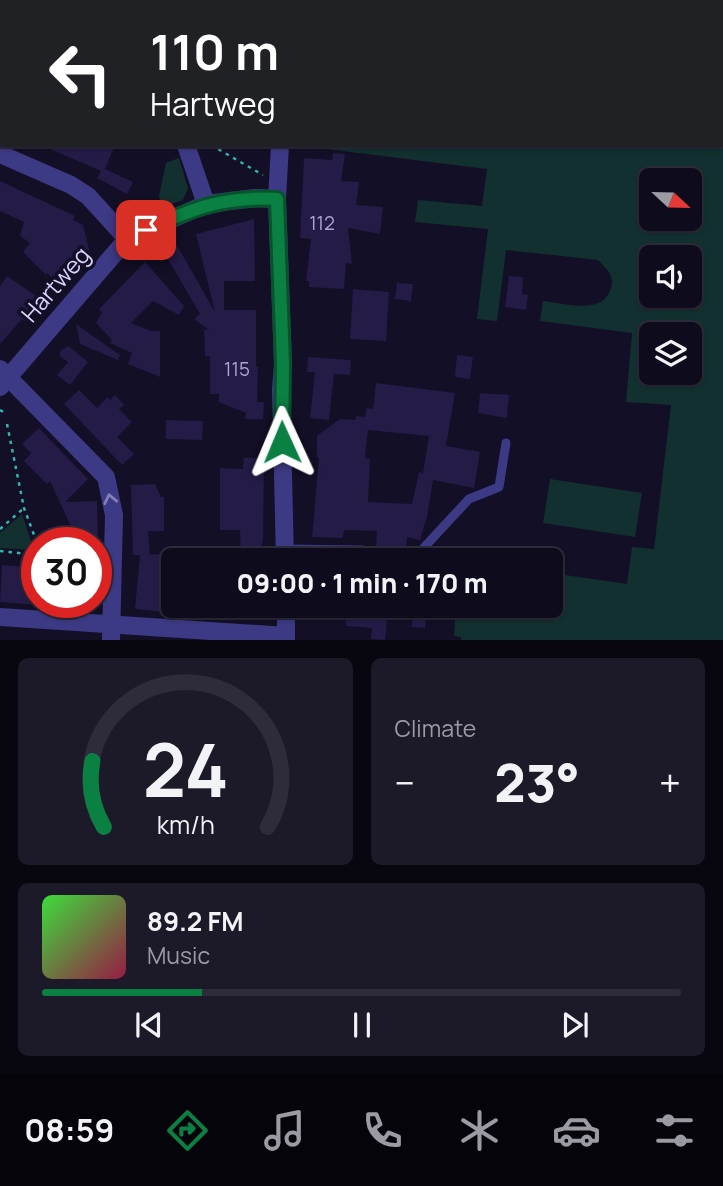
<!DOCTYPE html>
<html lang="en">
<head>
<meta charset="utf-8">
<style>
  body { margin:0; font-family:Manrope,sans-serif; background:#1c1929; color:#f1f3f6; height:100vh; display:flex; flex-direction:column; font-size:26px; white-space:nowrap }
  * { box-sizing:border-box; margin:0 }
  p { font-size:23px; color:#9b9ba3 }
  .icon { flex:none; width:38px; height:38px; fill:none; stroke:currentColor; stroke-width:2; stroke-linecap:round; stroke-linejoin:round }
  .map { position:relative; height:640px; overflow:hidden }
  .panel { display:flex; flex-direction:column; gap:18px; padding:18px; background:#08060f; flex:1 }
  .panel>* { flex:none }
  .top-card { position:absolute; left:0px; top:0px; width:724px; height:147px; box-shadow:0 2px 5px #0004,0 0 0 2px #2e2b3b; background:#202124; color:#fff; overflow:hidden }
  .needle { width:46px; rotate:112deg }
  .controls { position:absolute; left:639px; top:168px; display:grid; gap:14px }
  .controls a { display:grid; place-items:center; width:63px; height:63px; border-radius:10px; background:#0e0b1c; box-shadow:0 2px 5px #0004,0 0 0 2px #2e2b3b; font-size:35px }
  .speed { position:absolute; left:21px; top:527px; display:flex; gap:14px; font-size:35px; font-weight:700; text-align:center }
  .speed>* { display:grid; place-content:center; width:91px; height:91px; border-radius:50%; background:#0e0b1c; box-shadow:0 2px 5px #0004,0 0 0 2px #2e2b3b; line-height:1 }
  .speed .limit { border:10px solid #d22; background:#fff; color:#111 }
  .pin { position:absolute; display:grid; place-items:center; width:60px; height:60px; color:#fff; margin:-30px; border-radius:14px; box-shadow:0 4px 10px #0006 }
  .me { position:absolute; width:77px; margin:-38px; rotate:359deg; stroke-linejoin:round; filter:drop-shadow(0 0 5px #0008) }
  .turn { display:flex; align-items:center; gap:24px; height:147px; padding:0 35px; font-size:32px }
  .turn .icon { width:91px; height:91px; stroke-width:2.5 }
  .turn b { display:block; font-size:49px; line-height:60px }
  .big { font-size:52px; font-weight:800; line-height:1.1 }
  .panel .card { flex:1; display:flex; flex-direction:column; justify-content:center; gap:10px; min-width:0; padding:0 24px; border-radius:10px; background:#1c1929 }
  .panel .dial { align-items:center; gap:0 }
  .dial svg { height:182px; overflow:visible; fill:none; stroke:#2e2b3b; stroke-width:7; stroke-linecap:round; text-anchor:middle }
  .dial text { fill:#f1f3f6; stroke:none }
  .song { display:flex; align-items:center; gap:21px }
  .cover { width:84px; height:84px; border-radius:10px; background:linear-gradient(135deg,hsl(120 70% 55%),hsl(340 70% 35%)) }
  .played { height:7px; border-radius:4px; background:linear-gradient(90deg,#0b8043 25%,#2e2b3b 25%) }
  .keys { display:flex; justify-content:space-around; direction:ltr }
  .heat { display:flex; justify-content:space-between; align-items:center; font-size:38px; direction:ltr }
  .panel .tiles { flex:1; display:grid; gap:18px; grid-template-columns:1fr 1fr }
  .card:last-child { grid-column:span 2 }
  .trip { position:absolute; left:161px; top:548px; width:402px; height:70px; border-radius:10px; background:#0e0b1c; box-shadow:0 2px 5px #0004,0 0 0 2px #2e2b3b; font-weight:800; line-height:70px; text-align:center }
  .menu { display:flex; height:112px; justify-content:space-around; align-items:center; background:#06040b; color:#9b9ba3 }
  .menu .icon { width:49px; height:49px }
  .menu .selected { color:#0b8043 }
  .menu b { font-size:32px; color:#f1f3f6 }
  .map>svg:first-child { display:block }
  .green { fill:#12302f; fill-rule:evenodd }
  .building { fill:#241b47; fill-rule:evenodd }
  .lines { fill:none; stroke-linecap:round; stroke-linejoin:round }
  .path { stroke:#2fb8b0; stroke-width:2.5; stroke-dasharray:3.5 5; stroke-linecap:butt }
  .service { stroke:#3d3a85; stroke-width:9 }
  .minor { stroke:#3d3a85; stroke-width:18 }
  .oneway { stroke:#837fbc }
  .route-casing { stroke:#07532c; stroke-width:18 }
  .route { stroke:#0b8043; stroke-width:12 }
  .labels { text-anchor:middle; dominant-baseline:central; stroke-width:7; stroke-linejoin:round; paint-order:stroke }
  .number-label { font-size:19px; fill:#aca6d1 }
  .street-label { font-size:23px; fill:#d9d4ff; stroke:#130f26 }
</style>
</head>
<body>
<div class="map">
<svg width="723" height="640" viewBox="0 0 723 640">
  <rect width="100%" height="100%" fill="#130f26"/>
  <path class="green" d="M468,0H723V640H461V637L454,636L456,606H551V573L627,584L632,547L654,549L671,405L626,402L632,333L540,321L543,301C564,303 603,316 611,288C615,275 606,268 598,260L506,250L497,321L477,319L488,229L415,222L418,200L482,206L487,169L295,145H723V2ZM651,180H690V219H651ZM690,257V296H651V257ZM690,334V373H651V334Z
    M179,158L188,188L183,200L163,207L159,196L166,163Z
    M550,479L642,493L635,537L543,523Z
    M22,514L34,550L0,548V533Z"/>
  <path class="building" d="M41,145H115L105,169L133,182L127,194L97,178L101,171Z
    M333,153L345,154L341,181L359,182L356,205L383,207L380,234L348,228L352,264L346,263L344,289L309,287V281H306L311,239L300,238L304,158L332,160Z
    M0,181L75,216L73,220L83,225L92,262L83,255L54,280L47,273L46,275L23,252L30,243L20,236L24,222L0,211Z
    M254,219L255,281H224V310H256V367H258L257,402H264L263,419H245L246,413L219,402V394H210V356H205L204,330H209L194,319L200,314L162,249L175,242L215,312L196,234Z
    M145,262L184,306L179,315L153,301L131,323L151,331H160V377L128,364L132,353L110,343L112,340L96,323L102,312L99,310L100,308Z
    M7,276L42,300L27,322L22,319L0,344V286Z
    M509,276L523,277L522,294L528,295L526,310L505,307Z
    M397,283L413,284L411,301L395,299Z
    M353,289L389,292L386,341L350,339Z
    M76,324L120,355L118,360L80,344Z
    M68,346L88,362L70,385L57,375L68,362L60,356V351Z
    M457,355L473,357L470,379L455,377Z
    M308,357L351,360L350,375L334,374L329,420L310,418L315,372H307Z
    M376,383L455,393L446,446L480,452L474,488L433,480L427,517L420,540L407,537L406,549L376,548L377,531L344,530L343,538L312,537L319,458L317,457V436L340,419L355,420L356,416L365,417L366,408L373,409ZM368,430L429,436L423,473L419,472L412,504L368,502L370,459L365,458Z
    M79,390L97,408L108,397L110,400L115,395L124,405L119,409L132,422L117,437L134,454L122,465L64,404Z
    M480,393L509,395L507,418L478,413Z
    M166,420L203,421L202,440L166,439Z
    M39,428L88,479L65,502L97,501L98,542H82V533H74L50,481L47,484L24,461L31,453L22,444Z
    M244,458H264L263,539L258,560H241L240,530H220V468L243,469Z
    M155,484L161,497H164V531H148L150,555H133L131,485Z
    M160,554L162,576L167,577L166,583L173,584V613L135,609L140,555Z
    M2,565L36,568L34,590H37V605L0,602Z
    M182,606H224L223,618L182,615Z
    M313,606L388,607L385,640L371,639L372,628L346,626V619H313Z
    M413,606H426L425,628L412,627Z"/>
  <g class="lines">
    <path class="path" d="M211,145L263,175
      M0,410L5,413
      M7,424L24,508L37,543
      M0,529L24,508
      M0,551L37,555"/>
    <path class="service" d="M82,2L83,0
      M0,41L2,42
      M285,549L362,550L380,557L417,555L469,499L499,487L506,443"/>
    <path class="minor" d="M132,0L133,2
      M286,2L287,0
      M186,145L206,204
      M280,145L277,199L283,364L281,389L285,560
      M0,154L71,185L88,196L127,239
      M0,369L106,477L114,515L111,640
      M0,387L127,239L206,204L255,198L277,199
      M286,606V640
      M0,617L286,636"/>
  </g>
  <defs><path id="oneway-chevron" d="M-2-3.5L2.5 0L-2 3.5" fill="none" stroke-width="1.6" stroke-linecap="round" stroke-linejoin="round" transform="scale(1.75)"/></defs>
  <use class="oneway" href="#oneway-chevron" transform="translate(110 499) rotate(-102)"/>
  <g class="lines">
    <g class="route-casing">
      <path id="route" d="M146,230C193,208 225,196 277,199L283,364L282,442"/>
    </g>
    <use href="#route" class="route"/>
  </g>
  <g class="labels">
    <g class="number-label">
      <text x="322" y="223">112</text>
      <text x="237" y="369">115</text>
    </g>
    <g class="street-label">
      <text transform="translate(55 284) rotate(-49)">Hartweg</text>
    </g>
  </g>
</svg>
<div class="controls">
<a><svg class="needle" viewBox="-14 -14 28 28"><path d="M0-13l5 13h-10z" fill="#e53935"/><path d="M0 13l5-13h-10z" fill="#9b9ba3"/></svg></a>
<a><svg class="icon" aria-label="sound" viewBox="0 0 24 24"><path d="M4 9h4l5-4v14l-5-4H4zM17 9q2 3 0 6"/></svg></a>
<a><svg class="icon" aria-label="layers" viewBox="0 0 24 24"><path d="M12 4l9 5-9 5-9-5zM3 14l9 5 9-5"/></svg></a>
</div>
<div class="speed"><div class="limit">30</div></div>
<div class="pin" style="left:146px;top:230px;background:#d93025"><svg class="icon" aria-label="arrive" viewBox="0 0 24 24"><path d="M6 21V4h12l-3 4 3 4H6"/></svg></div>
<svg class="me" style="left:282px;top:442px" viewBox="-20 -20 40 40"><path d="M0-17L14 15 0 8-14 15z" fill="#0b8043" stroke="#fff" stroke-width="4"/></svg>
<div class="trip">09:00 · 1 min · 170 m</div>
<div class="top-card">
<div class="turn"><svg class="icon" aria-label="left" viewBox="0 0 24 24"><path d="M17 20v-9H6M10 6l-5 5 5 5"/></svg><div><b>110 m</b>Hartweg</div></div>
</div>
</div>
<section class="panel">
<div class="tiles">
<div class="card dial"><svg viewBox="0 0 100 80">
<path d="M14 69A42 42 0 1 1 86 69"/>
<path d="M14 69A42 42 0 0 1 9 40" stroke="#0b8043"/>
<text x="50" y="56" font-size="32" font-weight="700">24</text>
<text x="50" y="72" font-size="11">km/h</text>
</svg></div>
<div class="card"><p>Climate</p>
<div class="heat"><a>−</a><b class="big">23°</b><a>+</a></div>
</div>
<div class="card">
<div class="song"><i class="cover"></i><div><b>89.2 FM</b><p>Music</p></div></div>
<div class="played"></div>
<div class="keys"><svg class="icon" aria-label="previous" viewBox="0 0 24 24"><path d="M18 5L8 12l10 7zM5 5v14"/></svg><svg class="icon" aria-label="pause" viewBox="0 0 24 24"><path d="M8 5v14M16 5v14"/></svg><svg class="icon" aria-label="next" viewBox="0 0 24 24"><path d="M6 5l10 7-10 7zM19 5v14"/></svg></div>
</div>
</div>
</section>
<nav class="menu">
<b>08:59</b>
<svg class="icon selected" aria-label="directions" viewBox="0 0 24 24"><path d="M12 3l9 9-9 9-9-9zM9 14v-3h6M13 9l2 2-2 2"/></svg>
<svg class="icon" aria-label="music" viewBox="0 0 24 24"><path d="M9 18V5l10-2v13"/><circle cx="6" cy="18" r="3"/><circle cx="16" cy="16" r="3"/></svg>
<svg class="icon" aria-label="phone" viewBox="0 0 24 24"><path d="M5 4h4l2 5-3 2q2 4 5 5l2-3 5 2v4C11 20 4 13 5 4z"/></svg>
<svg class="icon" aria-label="climate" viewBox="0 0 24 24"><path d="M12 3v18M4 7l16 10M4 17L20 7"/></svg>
<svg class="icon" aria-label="car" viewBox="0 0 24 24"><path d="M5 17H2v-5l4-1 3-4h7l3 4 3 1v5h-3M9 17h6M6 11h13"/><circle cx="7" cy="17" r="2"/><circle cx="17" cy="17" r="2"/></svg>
<svg class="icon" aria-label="filters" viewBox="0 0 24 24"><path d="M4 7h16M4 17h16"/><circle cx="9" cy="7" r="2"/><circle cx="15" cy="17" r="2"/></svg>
</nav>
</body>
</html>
